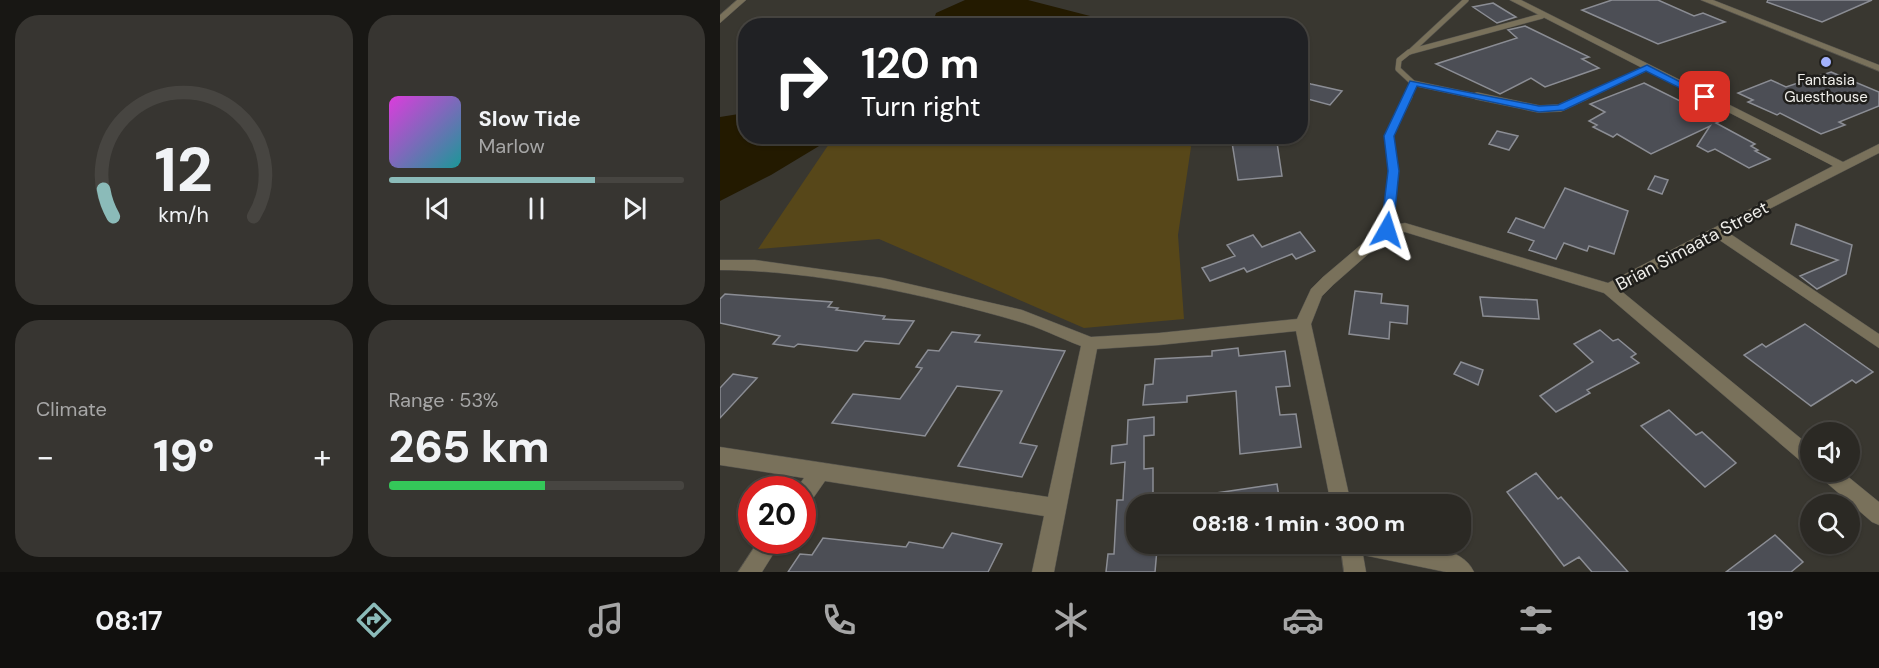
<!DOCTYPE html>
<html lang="en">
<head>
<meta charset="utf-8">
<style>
  body { margin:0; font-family:"DM Sans",sans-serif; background:#373531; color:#f1f3f6; height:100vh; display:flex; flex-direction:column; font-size:22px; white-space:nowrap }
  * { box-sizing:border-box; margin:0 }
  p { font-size:20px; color:#a6a6a6 }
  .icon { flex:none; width:33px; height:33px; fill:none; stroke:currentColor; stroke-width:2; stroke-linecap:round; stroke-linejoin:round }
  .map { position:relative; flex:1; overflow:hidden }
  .drawer { display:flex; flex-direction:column; gap:15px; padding:15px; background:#181714; width:720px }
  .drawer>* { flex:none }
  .banner { position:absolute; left:18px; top:18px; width:570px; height:126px; border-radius:24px; box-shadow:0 2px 4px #0004,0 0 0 2px #474541; background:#202124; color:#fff; overflow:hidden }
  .fabs { position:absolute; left:1080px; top:422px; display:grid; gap:12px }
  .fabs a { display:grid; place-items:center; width:60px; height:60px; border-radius:50%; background:#2b2924; box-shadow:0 2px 4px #0004,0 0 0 2px #474541; font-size:30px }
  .speed { position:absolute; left:18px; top:476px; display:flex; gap:12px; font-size:30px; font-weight:700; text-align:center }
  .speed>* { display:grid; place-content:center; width:78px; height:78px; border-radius:50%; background:#2b2924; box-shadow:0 2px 4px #0004,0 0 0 2px #474541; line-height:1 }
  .speed .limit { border:9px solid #d22; background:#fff; color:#111 }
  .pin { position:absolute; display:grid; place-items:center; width:51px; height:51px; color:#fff; margin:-26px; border-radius:12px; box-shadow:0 3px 9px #0006 }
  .me { position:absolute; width:66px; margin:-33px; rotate:6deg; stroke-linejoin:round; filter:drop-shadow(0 0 4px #0008) }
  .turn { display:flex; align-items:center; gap:21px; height:126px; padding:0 24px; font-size:27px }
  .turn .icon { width:78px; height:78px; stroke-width:2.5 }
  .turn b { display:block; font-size:42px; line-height:51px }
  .big { font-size:45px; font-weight:800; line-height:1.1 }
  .drawer .card { flex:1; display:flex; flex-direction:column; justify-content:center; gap:9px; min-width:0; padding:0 21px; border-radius:24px; background:#373531 }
  .drawer .dial { align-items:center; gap:0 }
  .dial svg { height:156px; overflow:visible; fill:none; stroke:#474541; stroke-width:7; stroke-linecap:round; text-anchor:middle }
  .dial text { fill:#f1f3f6; stroke:none }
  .song { display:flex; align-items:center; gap:18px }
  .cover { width:72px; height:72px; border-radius:9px; background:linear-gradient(135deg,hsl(300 70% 55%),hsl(180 70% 35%)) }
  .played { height:6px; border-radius:3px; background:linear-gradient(90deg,#8bbbb9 70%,#474541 70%) }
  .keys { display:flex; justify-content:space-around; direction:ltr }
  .heat { display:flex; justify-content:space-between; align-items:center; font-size:33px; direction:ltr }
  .charge { height:9px; border-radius:4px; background:linear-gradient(90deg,#34c759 53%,#474541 0) }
  .drawer .tiles { flex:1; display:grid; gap:15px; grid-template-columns:repeat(2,1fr) }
  .trip { position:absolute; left:406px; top:494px; width:345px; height:60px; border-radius:24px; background:#2b2924; box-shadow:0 2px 4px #0004,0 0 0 2px #474541; font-weight:800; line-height:60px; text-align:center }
  .tabs { display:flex; height:96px; justify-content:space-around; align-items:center; background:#11100e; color:#a6a6a6 }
  .tabs .icon { width:42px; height:42px }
  .tabs .current { color:#8bbbb9 }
  .tabs b { font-size:27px; color:#f1f3f6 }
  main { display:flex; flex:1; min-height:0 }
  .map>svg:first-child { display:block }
  .green { fill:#574719 }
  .water { fill:#231a00 }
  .building { fill:#4c4e55; stroke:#8b8d94; stroke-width:1.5 }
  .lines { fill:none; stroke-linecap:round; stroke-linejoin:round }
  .service-far2-casing { stroke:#56544e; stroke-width:6 }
  .service-far1-casing { stroke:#56544e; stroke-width:8 }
  .service-casing { stroke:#56544e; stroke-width:10 }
  .minor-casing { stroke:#56544e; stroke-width:1 }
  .tertiary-casing { stroke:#56544e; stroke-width:1 }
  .service-far2 { stroke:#79715b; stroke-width:5 }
  .service-far1 { stroke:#79715b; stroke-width:7 }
  .service { stroke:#79715b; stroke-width:8 }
  .minor { fill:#79715b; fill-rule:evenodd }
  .tertiary { fill:#79715b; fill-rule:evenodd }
  .route { fill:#1a73e8; stroke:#114b97; stroke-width:1.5 }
  .poi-dot { fill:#a3b2fd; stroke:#1f1e1b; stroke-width:2 }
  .labels { text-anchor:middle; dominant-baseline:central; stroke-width:5; stroke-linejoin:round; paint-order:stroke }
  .far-poi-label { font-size:15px; fill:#eeede9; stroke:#1f1e1b }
  .street-label { font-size:18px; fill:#eeede9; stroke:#1f1e1b }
</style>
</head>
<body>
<main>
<section class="drawer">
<div class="tiles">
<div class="card dial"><svg viewBox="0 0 100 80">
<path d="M14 69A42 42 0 1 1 86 69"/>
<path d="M14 69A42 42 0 0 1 9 55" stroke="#8bbbb9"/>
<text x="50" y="56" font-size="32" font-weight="700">12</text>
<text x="50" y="72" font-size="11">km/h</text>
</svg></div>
<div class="card">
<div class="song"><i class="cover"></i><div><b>Slow Tide</b><p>Marlow</p></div></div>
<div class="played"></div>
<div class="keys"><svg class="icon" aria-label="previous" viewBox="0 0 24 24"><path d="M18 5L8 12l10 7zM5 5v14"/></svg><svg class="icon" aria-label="pause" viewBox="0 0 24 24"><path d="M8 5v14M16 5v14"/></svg><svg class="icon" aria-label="next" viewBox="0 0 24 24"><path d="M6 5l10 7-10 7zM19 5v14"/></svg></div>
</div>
<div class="card"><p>Climate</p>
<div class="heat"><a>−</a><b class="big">19°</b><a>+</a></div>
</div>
<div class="card"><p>Range · 53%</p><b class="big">265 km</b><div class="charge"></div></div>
</div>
</section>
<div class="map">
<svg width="1159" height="572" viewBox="0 0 1159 572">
  <rect width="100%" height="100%" fill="#393730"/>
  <path class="green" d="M467,136L471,147L458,235L464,319L364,328L159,239L38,249L109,144L139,137Z"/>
  <path class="water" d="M245,0H308L405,25H212L216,13Z
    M25,113L26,136L114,137L51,175L0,201V117Z"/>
  <path class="building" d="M892,0H938L974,16L983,13L1005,22L938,44L862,10Z
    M1048,0H1152L1102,22L1047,2Z
    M773,3L796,17L777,23L753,7Z
    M805,26L869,57L862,59L879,68L825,87L811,78L780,94L716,64L797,38L788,30Z
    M1111,72L1159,92V106L1119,122L1125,125L1101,134L1060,113L1057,115L1028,102L1033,100L1018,93L1051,80L1066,87Z
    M580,81L591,84L622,91L610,105L580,97Z
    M924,83L972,107L977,105L1005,119L996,123L1035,144L1031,146L1038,150L1035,151L1050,159L1029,168L995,149L988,152L977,146L990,126L931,154L897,134L893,137L873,127L877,125L869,121L885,112L870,104Z
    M777,131L798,136L789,150L769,144Z
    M511,136H556L562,176L518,180Z
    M935,176L948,180L942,194L928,189Z
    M845,188L908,211L894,254L869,246L867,251L844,243L836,259L809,250L814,241L788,232L796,218L824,228Z
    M1076,224L1132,245L1126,274L1097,289L1080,276L1118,260L1071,244Z
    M580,232L595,251L576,259L572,254L527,272L524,268L490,281L482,268L515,256L507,245L533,235L542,247Z
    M635,291L662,294L661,303L688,306L687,324L670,322L669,339L629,334Z
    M5,294L112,302L108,307L118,308L116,310L165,316L163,319L194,321L179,344L145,341L137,351L78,344L74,347L53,344L60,336L0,323V299Z
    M760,297L817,300L819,319L763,316Z
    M1085,324L1153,372L1136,383L1132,380L1091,406L1024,355L1042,344L1046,347Z
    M880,330L893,341L898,339L916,354L911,357L919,363L867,390L870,393L836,412L820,396L873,362L854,344Z
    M232,332L260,335L255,342L345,351L300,443L317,446L302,477L238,466L282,391L237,386L205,436L112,423L133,394L180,399L202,368L196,367L208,350L219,351Z
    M518,348L519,356L565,351L570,386L556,387L560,415L576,414L581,447L520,454L516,391L467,396V402L423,405L425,385L433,384L435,359L492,356V351Z
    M741,362L763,370L758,385L734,374Z
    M13,374L37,378L0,418V388Z
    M949,410L976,435L982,432L1016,463L985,487L921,426Z
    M434,417V435L424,436V469L433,468V504H417V551L437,549L435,572H386L388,554H394L397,500H403L405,462L391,464L392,446L407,444L408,420Z
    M816,473L838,499L841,497L908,572H872L859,557L844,566L787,492Z
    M557,484L560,504H483V495Z
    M232,533L282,544L268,572H68L80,554L92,555L103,538L186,547L189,542L223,548Z
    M1055,535L1083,562L1071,572H1006Z"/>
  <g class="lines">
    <g class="service-far2-casing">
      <path id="service-far2" d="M690,52L746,0
        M693,83L764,98
        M688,98L693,83L678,69L679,60L689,52L822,16
        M863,98L927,68"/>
    </g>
    <g class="service-far1-casing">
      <path id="service-far1" d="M757,96L819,109L840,108L866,96
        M668,220L674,171L669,136L689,96"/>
    </g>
    <g class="service-casing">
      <path id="service" d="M667,230L668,219"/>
    </g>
    <g class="minor-casing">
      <path id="minor" d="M790,0H801L1123,162L1159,144V153L1006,231L1159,334V348L995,237L900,290L1090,446V465L1083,463L884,293L685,232L671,234L613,285L602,296L591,324L631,504H611L576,331L439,345L377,349L334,572H312L324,516L105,481L89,504L82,506V489H76L84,478L0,465V447L328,497L361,346C340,338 319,327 297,321C208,295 93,270 0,270V260H35L163,278L302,310L371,337L439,333L577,319L591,289L603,277L662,227L685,223L888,283L1113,166Z
        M981,0H993L1159,65V71Z
        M1097,471H1121L1159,502V525L1152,522L1100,477Z
        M39,540H62L42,572H18Z
        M620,543C653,543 738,535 754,572H726L643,555L646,572H624Z"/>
    </g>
    <g class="tertiary-casing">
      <path id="tertiary" d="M17,0H26L0,23V15Z"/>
    </g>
    <use href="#service-far2" class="service-far2"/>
    <use href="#service-far1" class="service-far1"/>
    <use href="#service" class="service"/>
    <use href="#minor" class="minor"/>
    <use href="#tertiary" class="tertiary"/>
  </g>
  <path class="route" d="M927,65L990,97L982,99L926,71L844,110L819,112L697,86L674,136L679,171L673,230L667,234L661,230L668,171L664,136L690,81L819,106L838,105Z"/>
  <circle class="poi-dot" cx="1106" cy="62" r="6"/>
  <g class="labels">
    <g class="far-poi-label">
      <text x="1106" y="80">Fantasia<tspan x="1106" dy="17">Guesthouse</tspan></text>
    </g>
    <g class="street-label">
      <text transform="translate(972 246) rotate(-28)">Brian Simaata Street</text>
    </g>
  </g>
</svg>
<div class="fabs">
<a><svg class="icon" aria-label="sound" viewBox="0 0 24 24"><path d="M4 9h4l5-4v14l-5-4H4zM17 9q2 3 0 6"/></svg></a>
<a><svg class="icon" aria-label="search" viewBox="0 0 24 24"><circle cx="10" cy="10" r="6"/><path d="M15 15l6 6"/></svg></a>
</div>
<div class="speed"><div class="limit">20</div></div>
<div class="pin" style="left:985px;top:97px;background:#d93025"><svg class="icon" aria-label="arrive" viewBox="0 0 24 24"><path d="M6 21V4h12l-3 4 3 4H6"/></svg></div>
<svg class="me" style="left:667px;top:230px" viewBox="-20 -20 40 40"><path d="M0-17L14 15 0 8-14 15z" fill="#1a73e8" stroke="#fff" stroke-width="4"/></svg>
<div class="trip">08:18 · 1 min · 300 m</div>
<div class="banner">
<div class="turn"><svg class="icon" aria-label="right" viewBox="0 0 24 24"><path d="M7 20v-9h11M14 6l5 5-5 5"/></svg><div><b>120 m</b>Turn right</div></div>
</div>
</div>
</main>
<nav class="tabs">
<b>08:17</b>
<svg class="icon current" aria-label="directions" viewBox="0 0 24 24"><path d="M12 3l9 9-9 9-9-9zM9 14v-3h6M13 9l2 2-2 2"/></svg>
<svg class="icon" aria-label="music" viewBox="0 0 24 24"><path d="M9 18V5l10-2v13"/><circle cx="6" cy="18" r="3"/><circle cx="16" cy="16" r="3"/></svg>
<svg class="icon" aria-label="phone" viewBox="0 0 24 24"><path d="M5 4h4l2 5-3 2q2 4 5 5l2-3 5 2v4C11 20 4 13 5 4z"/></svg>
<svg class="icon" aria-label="climate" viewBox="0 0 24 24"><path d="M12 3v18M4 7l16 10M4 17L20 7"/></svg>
<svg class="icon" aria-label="car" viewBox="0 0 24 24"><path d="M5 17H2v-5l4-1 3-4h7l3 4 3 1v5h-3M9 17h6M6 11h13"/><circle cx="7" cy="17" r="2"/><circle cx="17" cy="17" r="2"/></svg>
<svg class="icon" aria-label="filters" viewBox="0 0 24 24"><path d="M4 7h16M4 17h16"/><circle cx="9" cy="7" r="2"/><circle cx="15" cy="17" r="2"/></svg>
<b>19°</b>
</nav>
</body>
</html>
